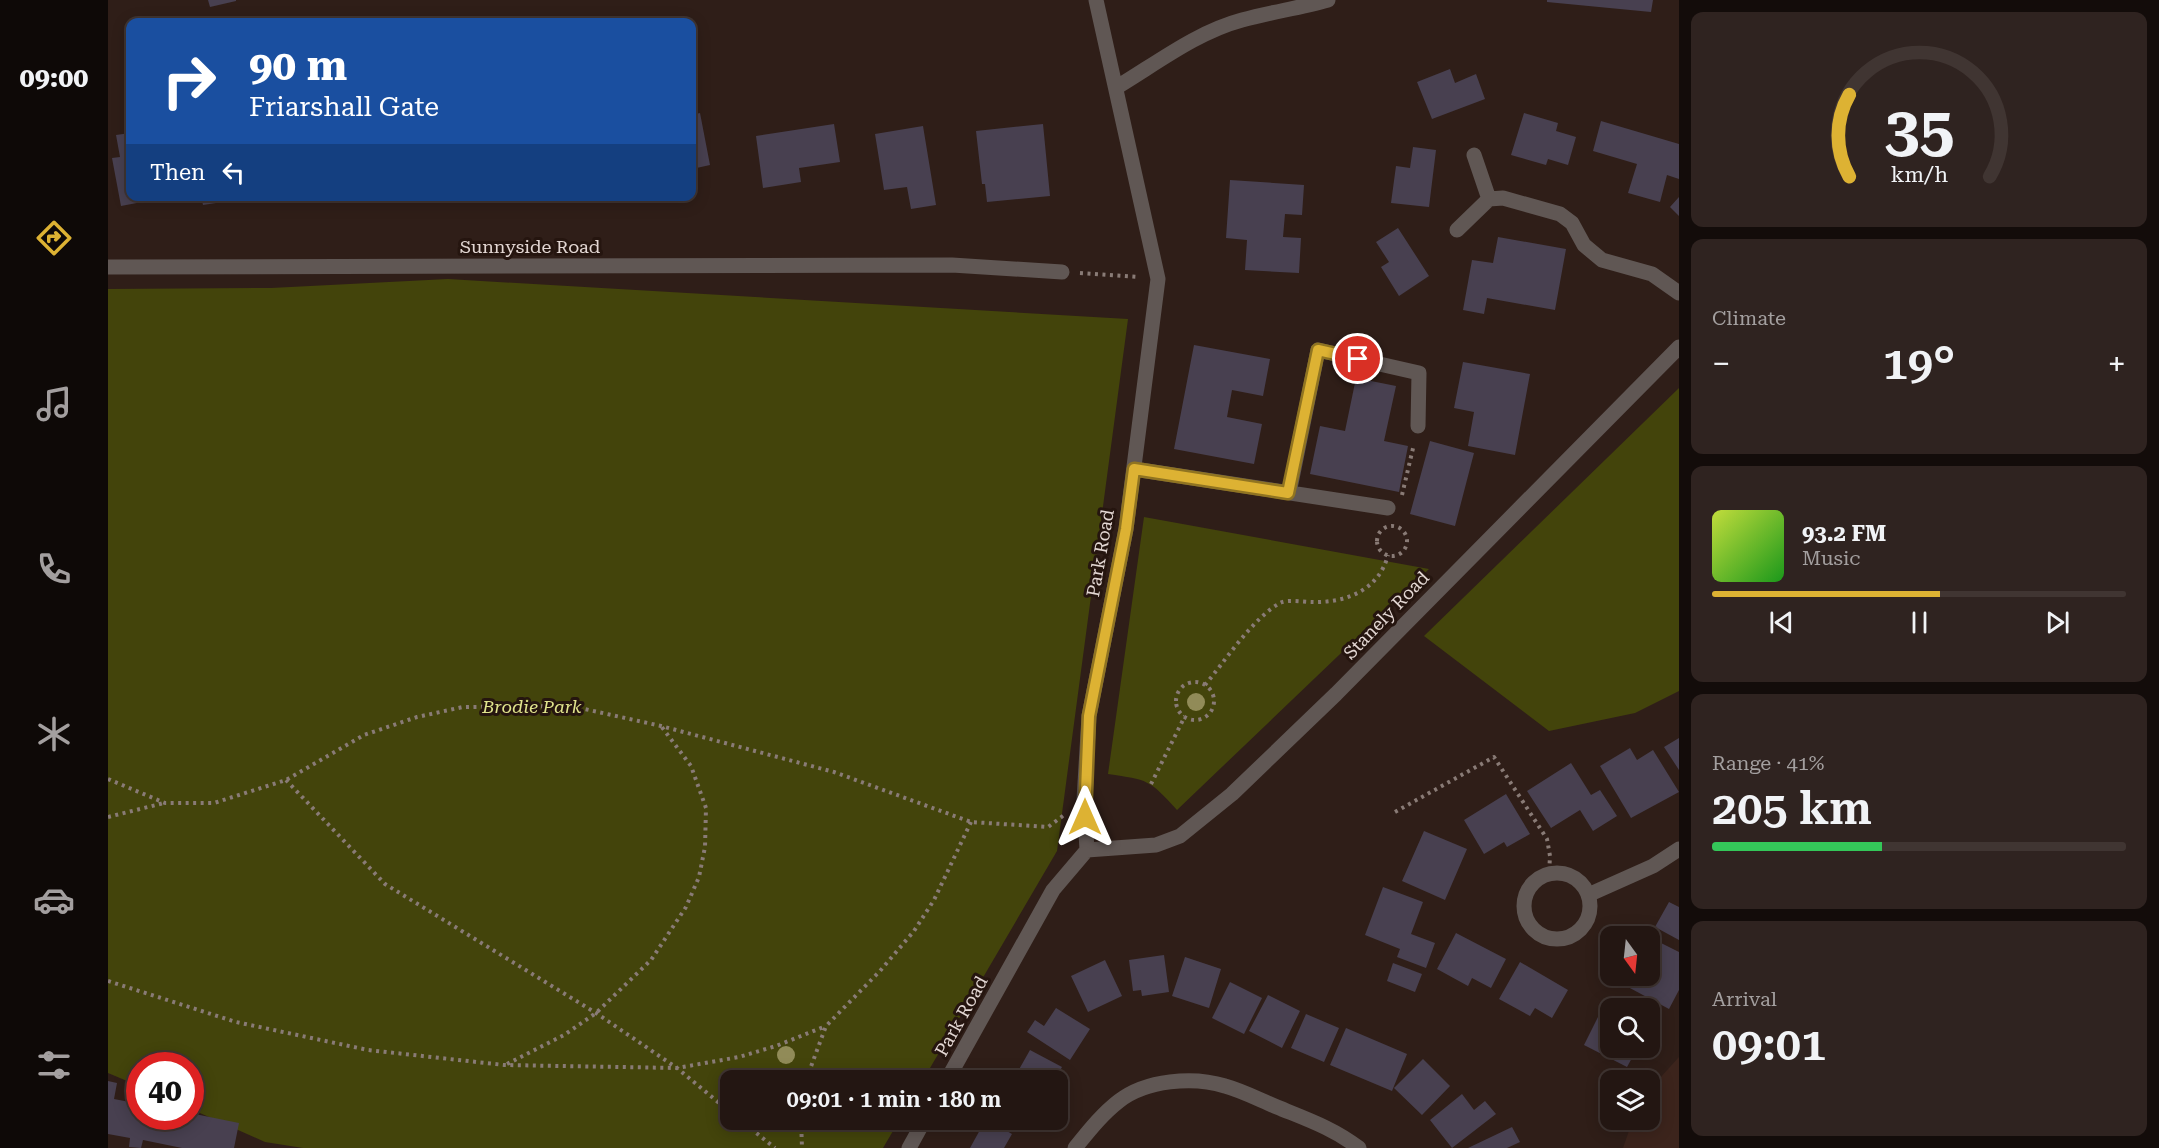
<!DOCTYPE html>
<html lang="en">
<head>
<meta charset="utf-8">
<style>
  body { margin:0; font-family:"Roboto Serif",serif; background:#2f2320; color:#f1f3f6; height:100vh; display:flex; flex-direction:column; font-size:22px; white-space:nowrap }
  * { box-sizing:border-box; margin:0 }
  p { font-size:20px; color:#a39f9f }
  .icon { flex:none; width:33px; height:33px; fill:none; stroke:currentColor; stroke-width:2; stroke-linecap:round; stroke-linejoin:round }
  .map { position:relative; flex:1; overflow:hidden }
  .drawer { display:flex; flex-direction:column; gap:12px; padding:12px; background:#130c0a; width:480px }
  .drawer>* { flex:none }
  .guide { position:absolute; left:18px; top:18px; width:570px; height:183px; border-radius:12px; box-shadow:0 3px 15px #0003,0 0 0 2px #403532; background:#1a4fa0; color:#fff; overflow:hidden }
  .needle { width:39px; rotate:165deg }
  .fabs { position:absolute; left:1492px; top:926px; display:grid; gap:12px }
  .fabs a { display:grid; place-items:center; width:60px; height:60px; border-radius:12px; background:#231612; box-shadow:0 3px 15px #0003,0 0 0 2px #403532; font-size:30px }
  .speed { position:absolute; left:18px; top:1052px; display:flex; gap:12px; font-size:30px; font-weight:700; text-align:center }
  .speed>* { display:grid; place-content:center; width:78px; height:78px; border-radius:50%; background:#231612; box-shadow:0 3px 15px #0003,0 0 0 2px #403532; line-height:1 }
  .speed .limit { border:9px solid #d22; background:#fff; color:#111 }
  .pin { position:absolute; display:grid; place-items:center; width:51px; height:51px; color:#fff; margin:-26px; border:3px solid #fff; border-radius:50%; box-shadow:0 2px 6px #0007 }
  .me { position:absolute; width:66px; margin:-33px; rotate:0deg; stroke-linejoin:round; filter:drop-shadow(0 0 4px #0008) }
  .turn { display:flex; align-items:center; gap:21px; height:126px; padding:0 24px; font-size:27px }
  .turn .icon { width:78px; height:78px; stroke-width:2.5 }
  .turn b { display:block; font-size:42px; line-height:51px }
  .then { display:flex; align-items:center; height:57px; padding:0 24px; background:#0003; gap:12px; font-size:22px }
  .big { font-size:45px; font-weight:600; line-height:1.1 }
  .drawer .tile { flex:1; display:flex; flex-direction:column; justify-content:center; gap:9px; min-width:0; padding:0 21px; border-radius:12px; background:#2f2320 }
  .drawer .dial { align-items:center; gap:0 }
  .dial svg { height:156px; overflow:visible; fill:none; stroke:#403532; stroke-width:7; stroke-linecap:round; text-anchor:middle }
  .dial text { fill:#f1f3f6; stroke:none }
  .song { display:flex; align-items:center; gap:18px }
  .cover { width:72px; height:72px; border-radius:9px; background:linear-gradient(135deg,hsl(70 70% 55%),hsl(120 70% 35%)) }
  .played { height:6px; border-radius:3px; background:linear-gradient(90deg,#ddb233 55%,#403532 55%) }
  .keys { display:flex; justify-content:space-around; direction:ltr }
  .heat { display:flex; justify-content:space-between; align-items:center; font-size:33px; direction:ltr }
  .charge { height:9px; border-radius:4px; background:linear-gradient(90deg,#34c759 41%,#403532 0) }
  .trip { position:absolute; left:612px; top:1070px; width:348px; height:60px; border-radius:12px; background:#231612; box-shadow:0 3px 15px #0003,0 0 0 2px #403532; font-weight:600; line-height:60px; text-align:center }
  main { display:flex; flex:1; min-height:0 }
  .tab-bar { display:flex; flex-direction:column; width:108px; justify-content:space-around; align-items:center; background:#0e0907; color:#a39f9f }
  .tab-bar .icon { width:42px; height:42px }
  .tab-bar .active { color:#ddb233 }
  .tab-bar b { font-size:27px; color:#f1f3f6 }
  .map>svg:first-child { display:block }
  .built { fill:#3c241c }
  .green { fill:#43440b }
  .building { fill:#484050 }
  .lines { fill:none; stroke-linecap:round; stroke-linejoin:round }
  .path { stroke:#897b76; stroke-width:4; stroke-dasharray:3 4.5; stroke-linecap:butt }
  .minor { stroke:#605754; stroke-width:15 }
  .tree { fill:#918b58 }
  .route-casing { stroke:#907421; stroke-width:15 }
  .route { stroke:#ddb233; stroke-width:10 }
  .labels { text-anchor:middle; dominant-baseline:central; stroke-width:6; stroke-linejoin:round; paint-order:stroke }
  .street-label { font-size:18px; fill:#e3d7d3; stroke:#25150f }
  .park-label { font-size:18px; font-style:italic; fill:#e1e48d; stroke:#25150f }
</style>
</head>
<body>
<main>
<nav class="tab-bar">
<b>09:00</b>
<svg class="icon active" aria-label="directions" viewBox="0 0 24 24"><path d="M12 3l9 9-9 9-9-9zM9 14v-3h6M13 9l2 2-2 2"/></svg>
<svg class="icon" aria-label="music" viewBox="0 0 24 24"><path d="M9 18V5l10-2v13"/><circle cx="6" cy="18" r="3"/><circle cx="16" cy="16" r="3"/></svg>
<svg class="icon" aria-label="phone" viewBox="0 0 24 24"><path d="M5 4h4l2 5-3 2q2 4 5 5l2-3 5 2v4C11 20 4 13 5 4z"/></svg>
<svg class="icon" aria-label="climate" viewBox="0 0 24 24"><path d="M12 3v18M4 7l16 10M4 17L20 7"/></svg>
<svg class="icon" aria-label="car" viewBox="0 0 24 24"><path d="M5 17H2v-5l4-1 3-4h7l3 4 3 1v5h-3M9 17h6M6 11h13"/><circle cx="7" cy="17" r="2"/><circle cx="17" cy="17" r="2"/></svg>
<svg class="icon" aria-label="filters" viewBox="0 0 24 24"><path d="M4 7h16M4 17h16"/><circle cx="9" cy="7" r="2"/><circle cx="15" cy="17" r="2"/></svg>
</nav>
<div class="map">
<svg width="1571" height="1148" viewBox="0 0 1571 1148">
  <rect width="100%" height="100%" fill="#2f1e18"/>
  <path class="built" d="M1571,1057V1148H1515L1525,1119H1542V1089Z"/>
  <path class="green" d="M340,279L1020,319L949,851L815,1080H622V1119H792L775,1148H195L157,1142L83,1109L82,1065H32L31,1086L0,1073V289L163,288Z
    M1571,388V691L1527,713L1441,731L1316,636Z
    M1036,517L1321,569L1069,810C1041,779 1040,780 1000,774Z"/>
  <path class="building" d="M100,0H128V1L102,7Z
    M1439,0H1545L1543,12L1439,2Z
    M1342,69L1347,83L1368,74L1377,99L1324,119L1309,82Z
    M592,113L602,165L584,169V115Z
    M1416,113L1450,123L1448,131L1468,137L1460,165L1440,159L1438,165L1403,155Z
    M1493,121L1571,144V179L1559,175L1552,202L1520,193L1529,164L1485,151Z
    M726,124L732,162L691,168L693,182L655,188L648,136Z
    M935,124L942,196L879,202L877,184H874L868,131Z
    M815,126L828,205L803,209L799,187L776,190L767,134Z
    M22,133V196L55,198L13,206L4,158L12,157L8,135Z
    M1305,147L1328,150L1321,207L1283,203L1288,166L1302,168Z
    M1122,180L1196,185L1194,215L1177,214L1175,237L1193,238L1191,273L1137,270L1139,240L1118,238Z
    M93,196H120L121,201L95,205Z
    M236,196H267V198L238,203Z
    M1571,197V216L1562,207Z
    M1290,228L1321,276L1291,296L1273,267L1281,262L1268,242Z
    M1390,237L1458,249L1447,310L1379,298L1376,314L1355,310L1364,260L1385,263Z
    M1086,345L1162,359L1155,396L1124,390L1119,417L1154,424L1146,464L1066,449Z
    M1355,362L1422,374L1407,455L1360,446L1366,412L1346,408Z
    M1248,378L1288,386L1276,441L1300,446L1291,492L1202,474L1212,426L1237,431Z
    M1322,441L1366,453L1347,526L1302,514Z
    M1571,738V770L1556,747Z
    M1522,748L1529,760L1545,750L1571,792L1523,818L1492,766Z
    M1463,763L1483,795L1492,790L1509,816L1485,831L1472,810L1443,828L1419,791Z
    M1398,794L1422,834L1399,847L1396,842L1376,854L1356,820Z
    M1316,831L1359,849L1337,900L1294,881Z
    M1275,887L1315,902L1303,934L1327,943L1318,968L1289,957L1292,949L1257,935Z
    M1561,902L1571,907V940L1547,927Z
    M1348,933L1398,959L1383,988L1364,978L1360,986L1329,969Z
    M1545,939L1571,952V990L1561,1009L1520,987L1526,975H1542V945Z
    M1056,955L1061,992L1034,996L1033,990L1025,991L1021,960Z
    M1077,957L1113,969L1101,1008L1064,996Z
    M997,960L1014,996L980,1012L963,976Z
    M1412,962L1460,990L1444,1018L1427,1008L1422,1016L1391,999Z
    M1285,963L1314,974L1307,992L1279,981Z
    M1122,982L1154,998L1136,1034L1104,1018Z
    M1160,995L1192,1011L1174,1048L1141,1031Z
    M1526,999L1548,1011L1542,1023V1008H1521Z
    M948,1008L982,1029L962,1060L919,1032L927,1020L936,1026Z
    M1494,1009L1503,1014V1047H1530L1519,1067L1476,1045Z
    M1198,1014L1231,1028L1216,1062L1183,1048Z
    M1238,1028L1299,1054L1284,1091L1222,1065Z
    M922,1050L954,1067L947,1080H905Z
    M1315,1059L1342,1086L1314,1115L1286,1088Z
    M0,1081L9,1083L6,1099L32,1104V1116H82V1113L131,1123L126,1148H74L35,1140L33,1148L21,1147L22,1138L0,1134Z
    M1354,1094L1366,1110L1377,1101L1388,1114L1344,1148L1322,1120Z
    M878,1119L904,1134L896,1148H862Z
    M1404,1127L1412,1142L1399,1148H1360Z"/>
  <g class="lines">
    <path class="path" d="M972,273L1031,277
      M1294,495L1306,444
      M1269 541a15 15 0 1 1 30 0a15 15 0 1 1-30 0Z
      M1068 701a19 19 0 1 1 38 0a19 19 0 1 1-38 0Z
      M1097,685C1117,661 1145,618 1172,603C1180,599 1195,602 1204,602C1238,603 1271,590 1280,555
      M0,779L57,803H106L178,780L256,735L309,717L355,707L463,706L553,726L726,772L863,822L940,827L956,815
      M178,780L277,884L488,1013L569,1068L622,1112
      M1043,784L1077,716
      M1287,812L1386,757L1439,839L1442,856L1441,874
      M0,817L56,803
      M0,981L128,1022L260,1050L396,1065L569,1068L631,1057L668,1046L718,1026
      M399,1064L456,1035L488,1013L543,960L578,907L591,877L597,847L598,808L583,766L553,726
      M698,1080L718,1026L772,971L806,931L826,900L863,822
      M631,1119L667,1148
      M693,1119L694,1148"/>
    <path class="minor" d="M1009,87C1049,63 1089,32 1134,20C1163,12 1192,8 1220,0
      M1381,199L1395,198L1452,214L1464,223L1476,245L1494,260L1544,274L1571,293
      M1349,230L1381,199L1366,155
      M0,267L844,265L954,272
      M1026,469L1280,508
      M1181,493L1210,350L1311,373L1310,426
      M979,850L1048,845L1072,836L1124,794L1228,694L1571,347
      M1416 906a33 33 0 1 1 66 0a33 33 0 1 1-66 0Z
      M1480,895L1545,866L1571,849
      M839,1080L945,890L979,850L976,800L981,716L1018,529L1050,279L988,0
      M801,1148L817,1119
      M967,1148C980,1132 994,1114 1011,1101C1038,1080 1085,1076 1117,1086C1135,1091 1152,1100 1169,1107C1198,1119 1225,1128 1251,1148"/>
  </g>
  <g class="tree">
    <circle cx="1088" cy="702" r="9"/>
    <circle cx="678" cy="1055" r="9"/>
  </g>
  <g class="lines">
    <g class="route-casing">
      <path id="route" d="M977,817L981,716L1018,529L1026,469L1180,493L1210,350L1250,359"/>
    </g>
    <use href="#route" class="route"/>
  </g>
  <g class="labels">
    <g class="street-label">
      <text x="422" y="246">Sunnyside Road</text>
      <text transform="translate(992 553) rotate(-80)">Park Road</text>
      <text transform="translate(1278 615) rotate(-46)">Stanely Road</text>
      <text transform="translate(853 1016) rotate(-61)">Park Road</text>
    </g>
    <g class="park-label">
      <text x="424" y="706">Brodie Park</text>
    </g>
  </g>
</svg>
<div class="fabs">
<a><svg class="needle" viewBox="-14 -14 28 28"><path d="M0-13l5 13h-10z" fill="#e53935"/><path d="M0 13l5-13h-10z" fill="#a39f9f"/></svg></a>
<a><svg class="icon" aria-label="search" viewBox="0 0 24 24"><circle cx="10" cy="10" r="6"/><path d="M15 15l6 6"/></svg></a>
<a><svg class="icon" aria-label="layers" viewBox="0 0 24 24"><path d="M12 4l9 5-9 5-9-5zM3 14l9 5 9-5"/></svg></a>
</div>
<div class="speed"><div class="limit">40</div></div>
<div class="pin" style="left:1250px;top:359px;background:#d93025"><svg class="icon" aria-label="arrive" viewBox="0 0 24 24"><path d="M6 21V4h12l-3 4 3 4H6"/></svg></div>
<svg class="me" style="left:977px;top:817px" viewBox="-20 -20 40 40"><path d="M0-17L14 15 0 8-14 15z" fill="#ddb233" stroke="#fff" stroke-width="4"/></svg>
<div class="trip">09:01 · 1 min · 180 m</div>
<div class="guide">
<div class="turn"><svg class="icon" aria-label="right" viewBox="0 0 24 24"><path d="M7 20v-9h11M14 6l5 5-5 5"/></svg><div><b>90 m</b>Friarshall Gate</div></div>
<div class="then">Then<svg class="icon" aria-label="left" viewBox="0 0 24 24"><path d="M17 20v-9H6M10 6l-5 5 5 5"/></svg></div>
</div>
</div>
<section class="drawer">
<div class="tile dial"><svg viewBox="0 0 100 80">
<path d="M14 69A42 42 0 1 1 86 69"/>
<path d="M14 69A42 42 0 0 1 14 27" stroke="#ddb233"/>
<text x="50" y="56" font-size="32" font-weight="700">35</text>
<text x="50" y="72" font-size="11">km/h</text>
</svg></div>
<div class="tile"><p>Climate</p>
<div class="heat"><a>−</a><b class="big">19°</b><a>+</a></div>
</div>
<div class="tile">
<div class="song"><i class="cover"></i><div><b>93.2 FM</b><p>Music</p></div></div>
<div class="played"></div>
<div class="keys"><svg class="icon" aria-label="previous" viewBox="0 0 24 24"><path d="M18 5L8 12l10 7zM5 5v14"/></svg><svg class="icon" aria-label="pause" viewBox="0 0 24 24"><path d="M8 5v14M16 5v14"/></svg><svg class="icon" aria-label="next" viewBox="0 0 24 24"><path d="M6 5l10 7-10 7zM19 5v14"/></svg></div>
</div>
<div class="tile"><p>Range · 41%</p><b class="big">205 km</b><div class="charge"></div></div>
<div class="tile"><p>Arrival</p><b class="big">09:01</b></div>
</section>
</main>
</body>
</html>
